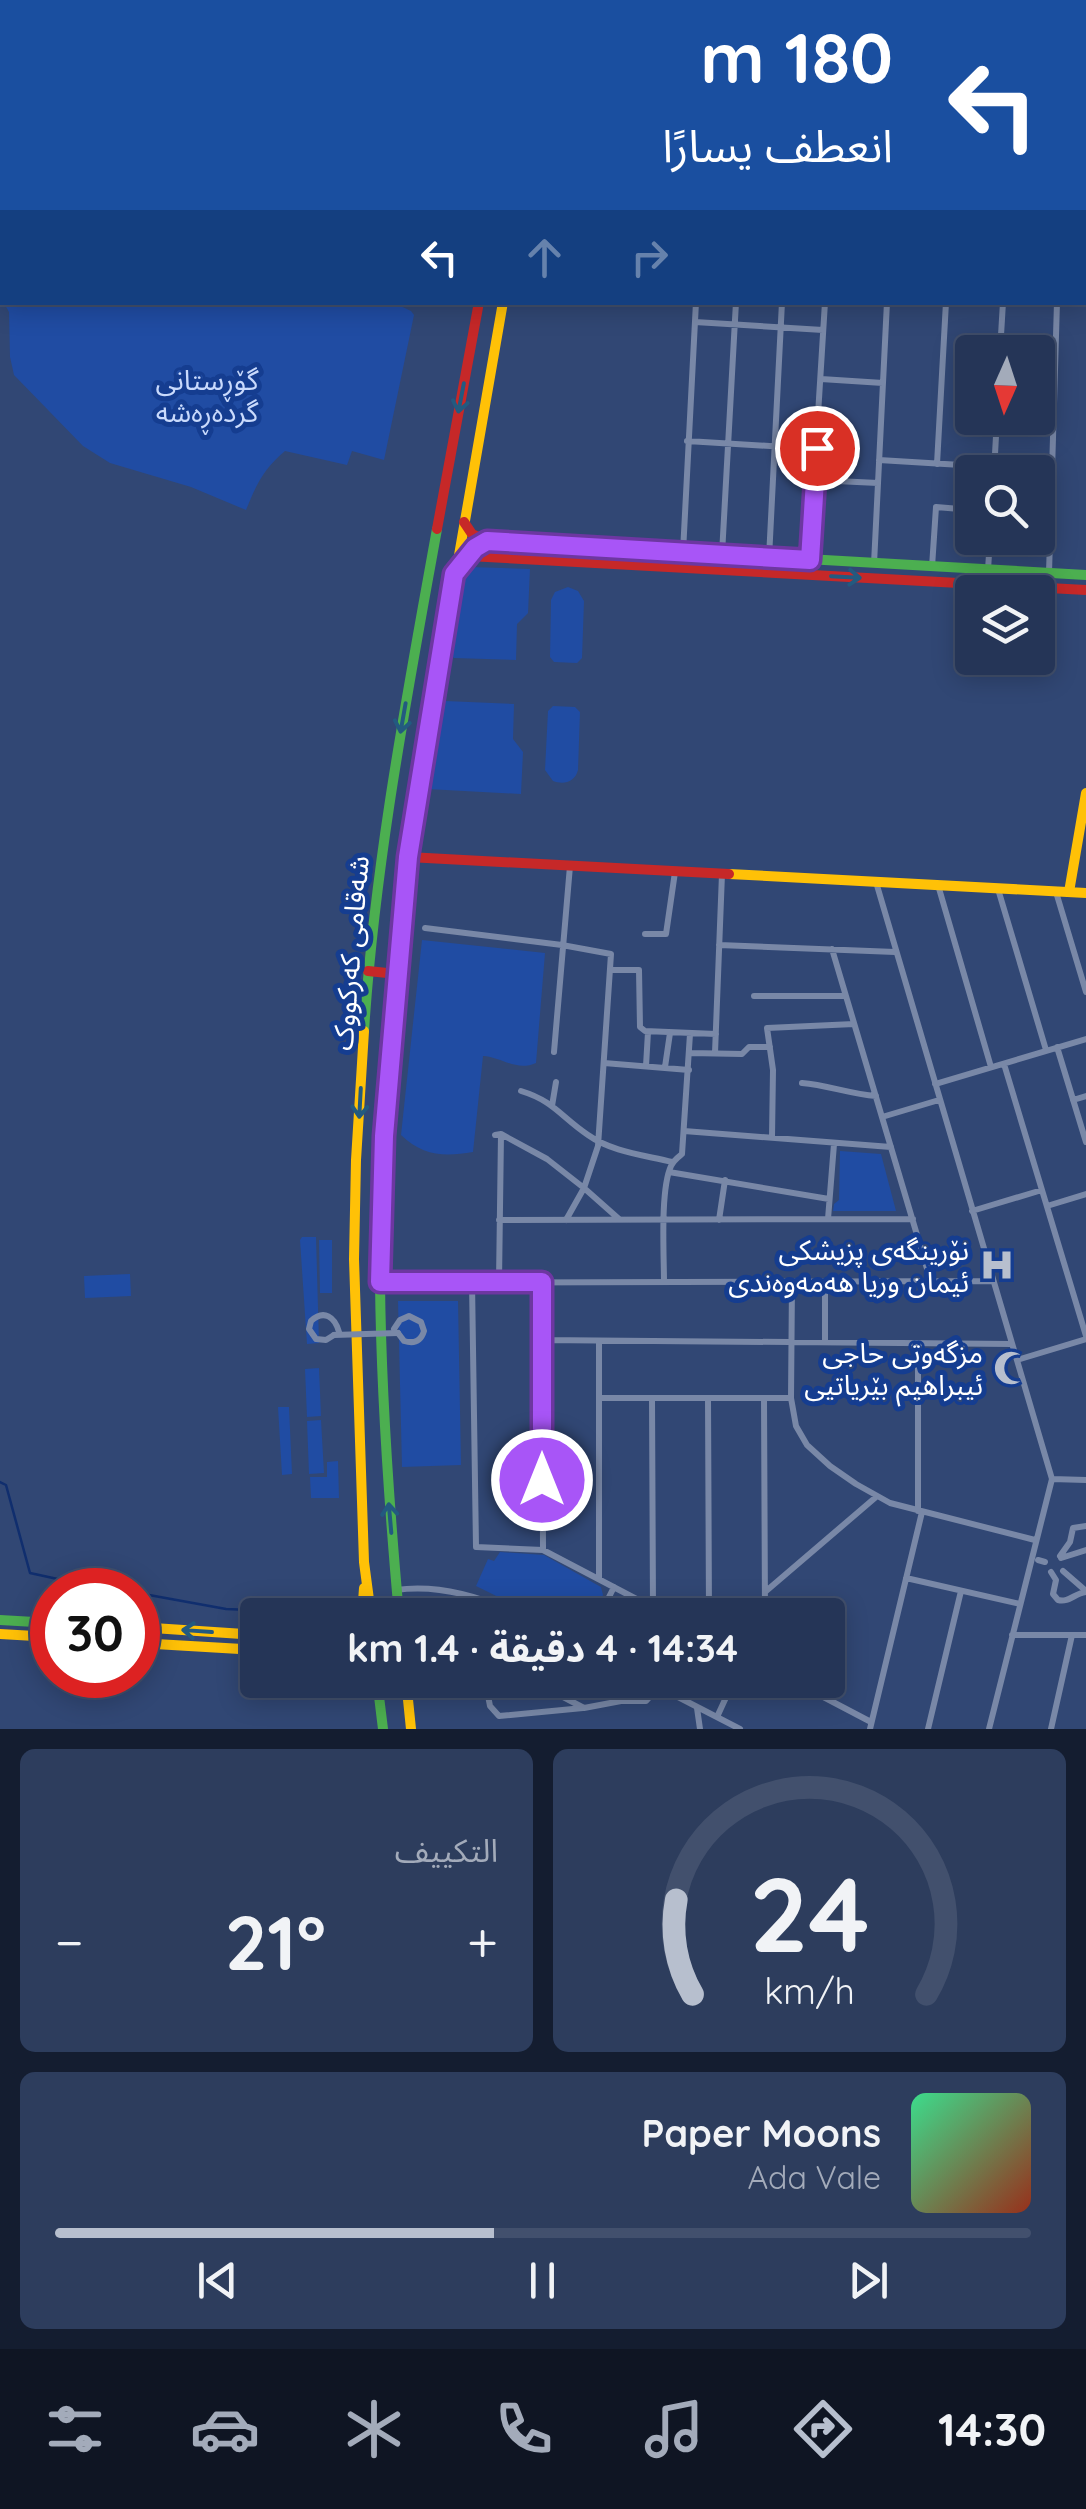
<!DOCTYPE html>
<html lang="ar">
<head>
<meta charset="utf-8">
<style>
  body { margin:0; font-family:Quicksand,"Noto Sans Arabic",sans-serif; background:#2d3d5d; color:#f1f3f6; direction:rtl; height:100vh; display:flex; flex-direction:column; font-size:38px; white-space:nowrap }
  * { box-sizing:border-box; margin:0 }
  p { font-size:32px; color:#a3abba }
  .icon { flex:none; width:55px; height:55px; fill:none; stroke:currentColor; stroke-width:2; stroke-linecap:round; stroke-linejoin:round }
  .map { position:relative; height:1729px; overflow:hidden; direction:ltr }
  .side { display:flex; flex-direction:column; gap:20px; padding:20px; background:#141d30; flex:1 }
  .side>* { flex:none }
  .banner { position:absolute; left:0px; top:0px; width:1088px; height:305px; box-shadow:0 5px 25px #0003,0 0 0 2px #42506d; direction:rtl; background:#1a4fa0; color:#fff; overflow:hidden }
  .needle { width:65px; rotate:183deg }
  .fabs { position:absolute; left:955px; top:335px; display:grid; gap:20px }
  .fabs a { display:grid; place-items:center; width:100px; height:100px; border-radius:10px; background:#253557; box-shadow:0 5px 25px #0003,0 0 0 2px #42506d; font-size:50px }
  .speed { position:absolute; left:30px; top:1568px; display:flex; gap:20px; font-size:50px; font-weight:700; text-align:center }
  .speed>* { display:grid; place-content:center; width:130px; height:130px; border-radius:50%; background:#253557; box-shadow:0 5px 25px #0003,0 0 0 2px #42506d; line-height:1 }
  .speed .limit { border:15px solid #d22; background:#fff; color:#111 }
  .pin { position:absolute; display:grid; place-items:center; width:85px; height:85px; color:#fff; margin:-42px; border:5px solid #fff; border-radius:50%; box-shadow:0 2px 10px #0007 }
  .me { position:absolute; width:110px; margin:-55px; rotate:0deg; stroke-linejoin:round; filter:drop-shadow(0 0 8px #0008) }
  .turn { display:flex; align-items:center; gap:35px; height:210px; padding:0 30px; font-size:45px }
  .turn .icon { width:130px; height:130px; stroke-width:2.5 }
  .turn b { display:block; font-size:70px; line-height:85px }
  .lanes { display:flex; align-items:center; height:95px; padding:0 30px; background:#0003; justify-content:center; gap:50px; direction:ltr }
  .lanes .off { opacity:.35 }
  .big { font-size:75px; font-weight:700; line-height:1.1 }
  .side .card { flex:1; display:flex; flex-direction:column; justify-content:center; gap:15px; min-width:0; padding:0 35px; border-radius:15px; background:#2d3d5d }
  .side .dial { align-items:center; gap:0 }
  .dial svg { height:260px; overflow:visible; fill:none; stroke:#42506d; stroke-width:7; stroke-linecap:round; text-anchor:middle }
  .dial text { fill:#f1f3f6; stroke:none }
  .song { display:flex; align-items:center; gap:30px }
  .cover { width:120px; height:120px; border-radius:15px; background:linear-gradient(135deg,hsl(150 70% 55%),hsl(10 70% 35%)) }
  .played { height:10px; border-radius:5px; background:linear-gradient(90deg,#b7bfce 45%,#42506d 45%) }
  .keys { display:flex; justify-content:space-around; direction:ltr }
  .heat { display:flex; justify-content:space-between; align-items:center; font-size:55px; direction:ltr }
  .side .tiles { flex:1; display:grid; gap:20px; grid-template-columns:1fr 1fr }
  .card:last-child { grid-column:span 2 }
  .trip { position:absolute; left:240px; top:1598px; width:605px; height:100px; border-radius:10px; background:#253557; box-shadow:0 5px 25px #0003,0 0 0 2px #42506d; font-weight:700; line-height:100px; text-align:center; direction:rtl }
  .tab-bar { display:flex; height:160px; justify-content:space-around; align-items:center; background:#0f1523; color:#a3abba }
  .tab-bar .icon { width:70px; height:70px }
  .tab-bar .active { color:#b7bfce }
  .tab-bar b { font-size:45px; color:#f1f3f6 }
  .map>svg:first-child { display:block }
  .green { fill:#204ca3 }
  .lines { fill:none; stroke-linecap:round; stroke-linejoin:round }
  .stream { stroke:#102e6e; stroke-width:2.5 }
  .street { stroke:#7988a7; stroke-width:6 }
  .fast { stroke:#4caf50; stroke-width:10 }
  .slow { stroke:#ffc107; stroke-width:10 }
  .jam { stroke:#c62828; stroke-width:10 }
  .street-bridge { stroke:#7988a7; stroke-width:6 }
  .oneway { stroke:#235a80 }
  .route-casing { stroke:#6d37a1; stroke-width:25 }
  .route { stroke:#a855f7; stroke-width:18 }
  .labels { text-anchor:middle; dominant-baseline:central; stroke-width:10; stroke-linejoin:round; paint-order:stroke }
  .park-label { font-size:28px; fill:#c9dafc; stroke:#153d90 }
  .street-label { font-size:28px; fill:#fff; stroke:#153d90 }
  .poi-label { font-size:28px; fill:#fff; stroke:#153d90; text-anchor:end }
</style>
</head>
<body>
<div class="map">
<svg width="1086" height="1729" viewBox="0 0 1086 1729">
  <rect width="100%" height="100%" fill="#314774"/>
  <path class="green" d="M392,302L411,311L414,315L384,460L352,451L347,465L285,451C263,470 257,483 246,510L191,487L110,463L83,446L14,375L10,357L9,312L4,303Z
    M469,567L530,569L528,613L517,624L516,660L454,658L449,655L465,569Z
    M568,587L578,591L584,601L582,658L577,663L554,662L550,657L551,600L555,592Z
    M445,701L514,704L513,739L523,752L521,794L427,789L440,703Z
    M553,706L575,707L580,712L578,770C575,782 564,785 553,781L545,770L548,711Z
    M422,940L545,953L536,1063C516,1072 502,1057 483,1056L473,1152C444,1157 423,1156 401,1135Z
    M840,1151L881,1154L896,1211H833L834,1204L839,1200Z
    M302,1237H316L319,1343L307,1344L300,1240Z
    M319,1240H332V1293H320Z
    M130,1274L131,1296L85,1298L84,1276Z
    M398,1301H458L461,1465L402,1467Z
    M319,1368L321,1416L307,1417L305,1369Z
    M278,1407H289L292,1474L282,1475Z
    M321,1420L324,1473L309,1474L307,1421Z
    M338,1461L339,1498H311L310,1477H327V1462Z
    M500,1552L544,1555L601,1587L603,1595L593,1615H535L476,1586L488,1559L494,1561Z"/>
  <g class="lines">
    <path class="stream" d="M0,1482L6,1485L30,1573L76,1583L119,1590
      M138,1593L226,1609L301,1612"/>
    <path class="street" d="M712,0L718,2
      M863,0L869,2
      M913,0L919,2
      M668,2L669,0
      M728,2L729,0
      M907,2L908,0
      M964,2L965,0
      M695,322L823,330
      M1000,352L1003,302
      M821,379L883,383
      M687,441L817,449
      M879,460L994,467
      M937,464L946,302
      M994,472L997,418
      M815,480L878,483
      M683,552L696,302
      M722,554L736,302
      M769,558L782,302
      M809,560L825,302
      M874,564L887,302
      M932,567L936,507L972,510
      M988,570L990,538
      M1049,573L1057,302
      M876,882L1052,1479L989,1729
      M938,885L991,1067
      M998,889L1046,1050
      M1056,892L1086,992
      M425,928L562,945L611,954L598,1146L584,1188L566,1220
      M645,934H666L675,872
      M719,945L895,952
      M832,949L931,1282
      M610,970H639L640,1027L645,1031L716,1034
      M754,996H845
      M1057,1047L1086,1142
      M554,1052L570,866
      M690,1053L742,1054L749,1047H770
      M715,1053L722,874
      M604,1063L689,1070
      M1004,1064L1086,1336
      M646,1066L648,1032
      M665,1067L670,1033
      M802,1083C827,1085 850,1094 876,1096
      M935,1084L1086,1039
      M521,1091C554,1101 561,1117 588,1135C612,1152 644,1155 672,1162
      M1073,1100L1086,1096
      M552,1106L556,1082
      M882,1117L939,1100
      M684,1131L891,1147
      M495,1135L501,1134L547,1159L584,1188L619,1219
      M772,1137L773,1070L767,1028L854,1024
      M669,1172L829,1199
      M1047,1206L1086,1194
      M972,1211L1042,1190
      M828,1219L834,1144
      M499,1220L913,1219
      M719,1220L725,1180
      M472,1282L476,1547L543,1550L667,1615
      M499,1282L501,1134
      M542,1282L543,1550
      M664,1282C664,1255 660,1190 671,1166C674,1160 677,1158 682,1154L690,1034
      M792,1282L791,1398L796,1426L807,1445L830,1466L856,1484L890,1503L1035,1540
      M381,1283L993,1281
      M394,1329L400,1320L409,1316L421,1322L424,1331C421,1341 414,1344 404,1341L398,1333
      M334,1335L326,1340L316,1339L309,1329L311,1321C324,1309 335,1317 339,1332
      M542,1340L1012,1344
      M825,1342V1282
      M918,1343V1511
      M1017,1360L1086,1339
      M599,1398H791
      M652,1398L653,1608
      M708,1398L709,1615
      M764,1398L765,1615
      M1052,1479L1086,1480
      M1060,1556L1070,1542L1073,1528L1086,1526
      M1061,1558L1086,1550
      M1038,1560L1045,1562
      M1063,1571L1086,1591
      M1051,1572L1056,1580L1053,1594L1058,1600C1069,1603 1075,1593 1086,1592
      M906,1578L1020,1604
      M599,1579V1342
      M396,1590C438,1584 482,1597 520,1615
      M765,1592L876,1497
      M600,1615L614,1587
      M1012,1635H1086
      M485,1680L490,1706L499,1716L583,1708
      M531,1680L584,1708L621,1701H646L659,1687
      M645,1680L740,1729
      M791,1680L871,1722
      M697,1708L700,1729
      M717,1717L734,1680
      M870,1729L922,1512
      M928,1729L961,1591
      M1051,1729L1072,1635"/>
    <path class="fast" d="M537,0V2
      M807,559L1086,575
      M364,1031C375,861 407,696 437,529
      M399,1615C389,1504 381,1393 380,1281C380,1210 385,1139 390,1069C397,970 406,872 421,774
      M0,1620L52,1623
      M377,1680L383,1729"/>
    <path class="slow" d="M560,2L561,0
      M421,774L503,302
      M729,874L1086,893
      M1069,892L1086,793
      M364,1031L356,1160L354,1259L364,1562L371,1615
      M362,1615L364,1588
      M138,1627L258,1635
      M0,1634L52,1637
      M138,1643L258,1650
      M406,1680L411,1729"/>
    <path class="jam" d="M464,522L472,534L487,541L807,559
      M437,529L479,302
      M469,556L1086,590
      M408,857L729,874
      M368,971L397,974"/>
    <path class="street-bridge" d="M334,1335L398,1333"/>
  </g>
  <defs><path id="oneway-shaft" d="M-6 0H5M1.5-3L5.5 0L1.5 3" fill="none" stroke-width="1.6" stroke-linecap="round" stroke-linejoin="round" transform="scale(2.5)"/></defs>
  <g class="oneway">
    <use href="#oneway-shaft" transform="translate(461 398) rotate(101)"/>
    <use href="#oneway-shaft" transform="translate(846 577) rotate(3)"/>
    <use href="#oneway-shaft" transform="translate(403 718) rotate(100)"/>
    <use href="#oneway-shaft" transform="translate(360 1103) rotate(93)"/>
    <use href="#oneway-shaft" transform="translate(390 1518) rotate(-95)"/>
    <use href="#oneway-shaft" transform="translate(197 1631) rotate(-176)"/>
  </g>
  <g class="lines">
    <g class="route-casing">
      <path id="route" d="M542,1480V1282H380L384,1136L408,857L454,574L475,548L487,541L810,560L817,448"/>
    </g>
    <use href="#route" class="route"/>
  </g>
  <defs>
    <g id="hospital-bare" transform="scale(2.7)"><path d="M-5-5h3v3.5h4V-5h3V5h-3V1.5h-4V5h-3Z" fill="#b7bfce" stroke="#153d90" stroke-width="2.5" paint-order="stroke"/></g>
    <g id="mosque-bare" transform="scale(2.7)"><path d="M3.5-4.9A6 6 0 1 0 3.5 4.9A5 5 0 1 1 3.5-4.9Z" fill="#b7bfce" stroke="#153d90" stroke-width="2.5" paint-order="stroke"/></g>
  </defs>
  <g fill-rule="evenodd">
    <use href="#hospital-bare" x="997" y="1265"/>
    <use href="#mosque-bare" x="1011" y="1368"/>
  </g>
  <g class="labels">
    <g class="park-label">
      <text x="207" y="379">گۆڕستانی<tspan x="207" dy="32">گردەڕەشە</tspan></text>
    </g>
    <g class="street-label">
      <text transform="translate(350 953) rotate(-85)">شەقامی کەرکووک</text>
    </g>
    <g class="poi-label">
      <text x="969" y="1249">نۆرینگەی پزیشکی<tspan x="969" dy="32">ئیمان وریا هەمەوەندی</tspan></text>
      <text x="983" y="1352">مزگەوتی حاجی<tspan x="983" dy="32">ئیبراهیم بێریاتیی</tspan></text>
    </g>
  </g>
</svg>
<div class="fabs">
<a><svg class="needle" viewBox="-14 -14 28 28"><path d="M0-13l5 13h-10z" fill="#e53935"/><path d="M0 13l5-13h-10z" fill="#a3abba"/></svg></a>
<a><svg class="icon" aria-label="search" viewBox="0 0 24 24"><circle cx="10" cy="10" r="6"/><path d="M15 15l6 6"/></svg></a>
<a><svg class="icon" aria-label="layers" viewBox="0 0 24 24"><path d="M12 4l9 5-9 5-9-5zM3 14l9 5 9-5"/></svg></a>
</div>
<div class="speed"><div class="limit">30</div></div>
<div class="pin" style="left:817px;top:448px;background:#d93025"><svg class="icon" aria-label="arrive" viewBox="0 0 24 24"><path d="M6 21V4h12l-3 4 3 4H6"/></svg></div>
<svg class="me" style="left:542px;top:1480px" viewBox="-20 -20 40 40"><circle r="17" fill="#a855f7" stroke="#fff" stroke-width="3"/><path d="M0-11L8 9 0 5-8 9z" fill="#fff"/></svg>
<div class="trip">14:34 · 4 دقيقة · 1.4 km</div>
<div class="banner">
<div class="turn"><svg class="icon" aria-label="left" viewBox="0 0 24 24"><path d="M17 20v-9H6M10 6l-5 5 5 5"/></svg><div><b>180 m</b>انعطف يسارًا</div></div>
<div class="lanes"><svg class="icon" aria-label="left" viewBox="0 0 24 24"><path d="M17 20v-9H6M10 6l-5 5 5 5"/></svg><svg class="icon off" aria-label="ahead" viewBox="0 0 24 24"><path d="M12 20V5M6 11l6-6 6 6"/></svg><svg class="icon off" aria-label="right" viewBox="0 0 24 24"><path d="M7 20v-9h11M14 6l5 5-5 5"/></svg></div>
</div>
</div>
<section class="side">
<div class="tiles">
<div class="card dial"><svg viewBox="0 0 100 80">
<path d="M14 69A42 42 0 1 1 86 69"/>
<path d="M14 69A42 42 0 0 1 9 40" stroke="#b7bfce"/>
<text x="50" y="56" font-size="32" font-weight="700">24</text>
<text x="50" y="72" font-size="11">km/h</text>
</svg></div>
<div class="card"><p>التكييف</p>
<div class="heat"><a>−</a><b class="big">21°</b><a>+</a></div>
</div>
<div class="card">
<div class="song"><i class="cover"></i><div><b>Paper Moons</b><p>Ada Vale</p></div></div>
<div class="played"></div>
<div class="keys"><svg class="icon" aria-label="previous" viewBox="0 0 24 24"><path d="M18 5L8 12l10 7zM5 5v14"/></svg><svg class="icon" aria-label="pause" viewBox="0 0 24 24"><path d="M8 5v14M16 5v14"/></svg><svg class="icon" aria-label="next" viewBox="0 0 24 24"><path d="M6 5l10 7-10 7zM19 5v14"/></svg></div>
</div>
</div>
</section>
<nav class="tab-bar">
<b>14:30</b>
<svg class="icon active" aria-label="directions" viewBox="0 0 24 24"><path d="M12 3l9 9-9 9-9-9zM9 14v-3h6M13 9l2 2-2 2"/></svg>
<svg class="icon" aria-label="music" viewBox="0 0 24 24"><path d="M9 18V5l10-2v13"/><circle cx="6" cy="18" r="3"/><circle cx="16" cy="16" r="3"/></svg>
<svg class="icon" aria-label="phone" viewBox="0 0 24 24"><path d="M5 4h4l2 5-3 2q2 4 5 5l2-3 5 2v4C11 20 4 13 5 4z"/></svg>
<svg class="icon" aria-label="climate" viewBox="0 0 24 24"><path d="M12 3v18M4 7l16 10M4 17L20 7"/></svg>
<svg class="icon" aria-label="car" viewBox="0 0 24 24"><path d="M5 17H2v-5l4-1 3-4h7l3 4 3 1v5h-3M9 17h6M6 11h13"/><circle cx="7" cy="17" r="2"/><circle cx="17" cy="17" r="2"/></svg>
<svg class="icon" aria-label="filters" viewBox="0 0 24 24"><path d="M4 7h16M4 17h16"/><circle cx="9" cy="7" r="2"/><circle cx="15" cy="17" r="2"/></svg>
</nav>
</body>
</html>
